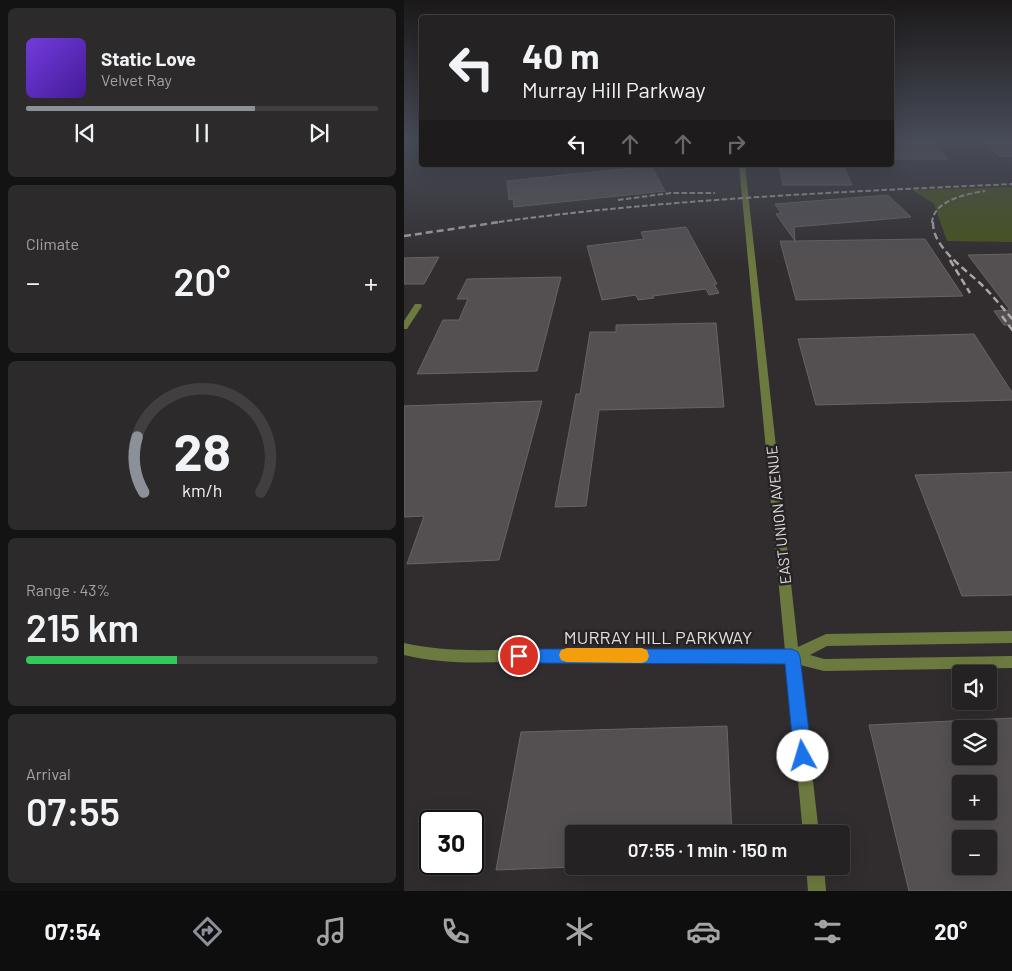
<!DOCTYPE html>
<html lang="en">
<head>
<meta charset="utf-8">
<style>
  body { margin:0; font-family:Barlow,sans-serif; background:#2d2a2b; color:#f1f3f6; height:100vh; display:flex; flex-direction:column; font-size:19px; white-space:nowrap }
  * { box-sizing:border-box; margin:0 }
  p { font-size:16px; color:#a3a4a6 }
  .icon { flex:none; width:28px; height:28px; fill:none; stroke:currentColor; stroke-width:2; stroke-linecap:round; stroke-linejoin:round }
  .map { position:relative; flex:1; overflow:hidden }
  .sheet { display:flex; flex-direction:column; gap:8px; padding:8px; background:#141313; width:404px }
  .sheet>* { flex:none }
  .banner { position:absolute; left:15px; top:15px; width:475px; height:152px; border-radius:5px; box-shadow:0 5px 20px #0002,0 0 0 1px #423f41; background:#252223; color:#f1f3f6; overflow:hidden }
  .controls { position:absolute; left:548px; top:665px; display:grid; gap:10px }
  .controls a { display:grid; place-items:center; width:45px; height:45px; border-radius:5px; background:#252223; box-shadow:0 5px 20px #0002,0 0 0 1px #423f41; font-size:25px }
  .speed { position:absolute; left:15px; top:810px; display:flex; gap:10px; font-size:25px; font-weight:700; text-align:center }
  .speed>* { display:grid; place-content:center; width:65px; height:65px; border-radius:50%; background:#252223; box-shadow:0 5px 20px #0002,0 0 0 1px #423f41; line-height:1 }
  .speed .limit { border:2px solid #111; border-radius:8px; background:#fff; color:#111 }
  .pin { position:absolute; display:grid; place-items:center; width:42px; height:42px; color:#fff; margin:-21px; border:2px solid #fff; border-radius:50%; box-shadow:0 1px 5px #0007 }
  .me { position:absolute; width:55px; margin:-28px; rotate:354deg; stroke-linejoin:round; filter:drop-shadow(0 0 4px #0008) }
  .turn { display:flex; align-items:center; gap:18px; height:105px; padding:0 20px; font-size:22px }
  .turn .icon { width:65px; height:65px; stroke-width:2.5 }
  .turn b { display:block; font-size:35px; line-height:42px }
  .lanes { display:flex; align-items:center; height:48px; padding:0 20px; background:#0003; justify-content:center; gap:25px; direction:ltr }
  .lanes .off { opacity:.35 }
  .big { font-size:38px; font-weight:600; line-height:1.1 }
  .sheet .tile { flex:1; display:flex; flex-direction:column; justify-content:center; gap:8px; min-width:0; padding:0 18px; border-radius:8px; background:#2d2a2b }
  .sheet .dial { align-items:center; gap:0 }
  .dial svg { height:130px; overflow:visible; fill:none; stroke:#423f41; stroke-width:7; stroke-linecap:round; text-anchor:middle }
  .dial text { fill:#f1f3f6; stroke:none }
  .song { display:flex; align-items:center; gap:15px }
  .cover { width:60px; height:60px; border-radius:8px; background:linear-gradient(135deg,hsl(260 70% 55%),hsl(260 70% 35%)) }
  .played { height:5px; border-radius:2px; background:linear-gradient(90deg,#8c9099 65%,#423f41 65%) }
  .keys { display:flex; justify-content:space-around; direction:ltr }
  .heat { display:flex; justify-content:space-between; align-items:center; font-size:28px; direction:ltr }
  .charge { height:8px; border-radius:4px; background:linear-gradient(90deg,#34c759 43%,#423f41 0) }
  .trip { position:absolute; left:161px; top:825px; width:285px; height:50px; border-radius:5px; background:#252223; box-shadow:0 5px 20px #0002,0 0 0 1px #423f41; font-weight:600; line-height:50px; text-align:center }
  .dock { display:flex; height:80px; justify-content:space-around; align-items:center; background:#0f0e0e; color:#a3a4a6 }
  .dock .icon { width:35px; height:35px }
  .dock .active { color:#8c9099 }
  .dock b { font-size:22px; color:#f1f3f6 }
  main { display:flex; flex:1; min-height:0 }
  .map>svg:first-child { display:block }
  .green { fill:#47541b }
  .building { fill:#545052; stroke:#686466; fill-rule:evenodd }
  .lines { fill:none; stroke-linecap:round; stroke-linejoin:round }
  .street { fill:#6c7a3f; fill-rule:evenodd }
  .rail-far1 { stroke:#aba8aa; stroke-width:2; stroke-dasharray:5.5 2.5; stroke-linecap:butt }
  .rail { stroke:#aba8aa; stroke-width:2.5; stroke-dasharray:7 4; stroke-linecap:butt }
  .route { fill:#1a73e8; stroke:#114b97 }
  .slow { fill:#f59e0b }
  .labels { text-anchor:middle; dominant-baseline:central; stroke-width:5; stroke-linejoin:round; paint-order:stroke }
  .street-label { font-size:15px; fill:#e1dfe0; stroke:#272325 }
  .near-street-label { font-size:18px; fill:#e1dfe0; stroke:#272325 }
</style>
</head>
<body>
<main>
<section class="sheet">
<div class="tile">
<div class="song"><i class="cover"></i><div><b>Static Love</b><p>Velvet Ray</p></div></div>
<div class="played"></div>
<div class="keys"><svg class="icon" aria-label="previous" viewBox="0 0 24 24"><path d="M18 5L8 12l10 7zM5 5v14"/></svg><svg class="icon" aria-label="pause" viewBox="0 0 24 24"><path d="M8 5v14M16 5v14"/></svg><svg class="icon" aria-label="next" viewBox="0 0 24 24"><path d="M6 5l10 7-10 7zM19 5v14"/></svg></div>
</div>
<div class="tile"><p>Climate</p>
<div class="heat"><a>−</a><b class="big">20°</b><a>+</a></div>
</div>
<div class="tile dial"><svg viewBox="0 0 100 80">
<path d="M14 69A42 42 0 1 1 86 69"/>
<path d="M14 69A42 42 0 0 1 10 35" stroke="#8c9099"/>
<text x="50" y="56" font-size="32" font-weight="700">28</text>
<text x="50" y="72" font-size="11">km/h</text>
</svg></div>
<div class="tile"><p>Range · 43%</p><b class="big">215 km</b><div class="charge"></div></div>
<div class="tile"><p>Arrival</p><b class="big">07:55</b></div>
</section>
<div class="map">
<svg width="609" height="891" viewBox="0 0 609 891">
  <rect width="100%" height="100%" fill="#312d2f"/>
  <path class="green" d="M608,187V242L543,241L530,204L508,190Z"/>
  <path class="building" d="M488,139H526L543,159H488Z
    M580,141H609V156H595Z
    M375,165H439L448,185H379Z
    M247,166L261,191L110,207L109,199L105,200L103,181Z
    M484,195L507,217L390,227L391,241L521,239L559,296L392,300L376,241H391L372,214L377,213L371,204Z
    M282,227L313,284H310L315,293L305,295L302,289L249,296L250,298L234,300L232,295L198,300L183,246L240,239L237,232Z
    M609,254V325H600L590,311L606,310L564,255Z
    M35,257L20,284H0V258Z
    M157,277L133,371L13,374L39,320H55L64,299H53L63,279Z
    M312,323L320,407L195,410L182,506L151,507L172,394H176L186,332H212V325Z
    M570,334L609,394V400L412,405L394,339Z
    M138,401L95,560L3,564L20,516L0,517V406Z
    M609,472V595L558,596L511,475Z
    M609,718V891H505L465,725ZM556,729H584V756H556ZM556,784H584V811H556ZM556,839H584V866H556Z
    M323,726L328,834H170V867L92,870L117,732Z"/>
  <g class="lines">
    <path class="street" d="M335,165H341L394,647L422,634L609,631V643L423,646L406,655L420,659L609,656V668L420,671L396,665L415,834H399L383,663C304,662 226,661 147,661C97,661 50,667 0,655V643C49,654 95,649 144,649C223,649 302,650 381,651Z
      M11,304H17L18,306L3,329H0V321Z
      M402,866H420L422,891H404Z"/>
    <path class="rail-far1" d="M214,200L267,193H311
      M87,223C261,199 434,192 609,184
      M528,223C529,200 563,194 581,191"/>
    <path class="rail" d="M529,222C528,247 561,269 578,285C589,296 599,308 609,320
      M0,236L96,222
      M546,260L566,293
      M598,316L609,331"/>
  </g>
  <linearGradient id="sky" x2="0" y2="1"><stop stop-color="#1b191a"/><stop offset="0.53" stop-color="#484c58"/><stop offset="1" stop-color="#484c58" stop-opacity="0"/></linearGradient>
  <rect width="609" height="264" fill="url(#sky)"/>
  <path class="route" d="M115,649H388L394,652L396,657L408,756L405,763L399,765L393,763L390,756L381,664L115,663L109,661L107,656L109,651Z"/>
  <path class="slow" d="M163,648H238L243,650L245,656L243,661L238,663L163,662L157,660L155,655L157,650Z"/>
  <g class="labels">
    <g class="street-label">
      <text transform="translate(374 515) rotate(-96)">EAST UNION AVENUE</text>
    </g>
    <g class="near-street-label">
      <text x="254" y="637">MURRAY HILL PARKWAY</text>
    </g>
  </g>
</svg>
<div class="controls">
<a><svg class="icon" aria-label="sound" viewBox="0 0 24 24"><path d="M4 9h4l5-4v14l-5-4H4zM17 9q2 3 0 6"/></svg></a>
<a><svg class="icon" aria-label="layers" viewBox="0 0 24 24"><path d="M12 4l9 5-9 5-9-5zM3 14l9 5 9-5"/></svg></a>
<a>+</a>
<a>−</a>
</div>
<div class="speed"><div class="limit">30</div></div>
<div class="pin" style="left:115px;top:656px;background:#d93025"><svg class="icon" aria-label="arrive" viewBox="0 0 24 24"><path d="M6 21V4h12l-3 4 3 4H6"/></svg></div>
<svg class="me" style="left:399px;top:756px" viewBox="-20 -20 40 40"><circle r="19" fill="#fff"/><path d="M0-13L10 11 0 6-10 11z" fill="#1a73e8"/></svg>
<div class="trip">07:55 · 1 min · 150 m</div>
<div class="banner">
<div class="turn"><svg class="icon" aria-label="left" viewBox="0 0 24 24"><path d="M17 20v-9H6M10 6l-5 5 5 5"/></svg><div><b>40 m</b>Murray Hill Parkway</div></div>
<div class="lanes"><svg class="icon" aria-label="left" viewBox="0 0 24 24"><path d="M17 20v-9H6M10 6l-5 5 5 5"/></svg><svg class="icon off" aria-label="ahead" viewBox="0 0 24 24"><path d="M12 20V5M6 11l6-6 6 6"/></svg><svg class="icon off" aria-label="ahead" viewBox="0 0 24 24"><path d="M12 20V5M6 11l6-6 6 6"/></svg><svg class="icon off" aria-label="right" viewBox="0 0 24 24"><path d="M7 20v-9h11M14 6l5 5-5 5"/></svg></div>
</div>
</div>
</main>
<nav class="dock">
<b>07:54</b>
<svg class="icon active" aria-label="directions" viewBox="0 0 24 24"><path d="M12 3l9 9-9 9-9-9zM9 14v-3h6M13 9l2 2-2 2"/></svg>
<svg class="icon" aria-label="music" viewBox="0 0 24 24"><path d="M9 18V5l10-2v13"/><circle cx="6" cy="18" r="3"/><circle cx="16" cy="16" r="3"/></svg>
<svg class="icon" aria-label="phone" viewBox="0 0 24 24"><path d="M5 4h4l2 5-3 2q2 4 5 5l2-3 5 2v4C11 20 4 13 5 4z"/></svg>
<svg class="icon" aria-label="climate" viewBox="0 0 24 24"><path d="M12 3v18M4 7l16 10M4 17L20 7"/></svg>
<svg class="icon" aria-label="car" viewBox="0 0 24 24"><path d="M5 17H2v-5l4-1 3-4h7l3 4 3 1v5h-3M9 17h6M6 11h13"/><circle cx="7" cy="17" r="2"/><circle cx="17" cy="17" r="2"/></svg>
<svg class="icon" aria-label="filters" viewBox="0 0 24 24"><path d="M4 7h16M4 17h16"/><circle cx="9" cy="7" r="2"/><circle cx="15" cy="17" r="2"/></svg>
<b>20°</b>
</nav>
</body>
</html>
